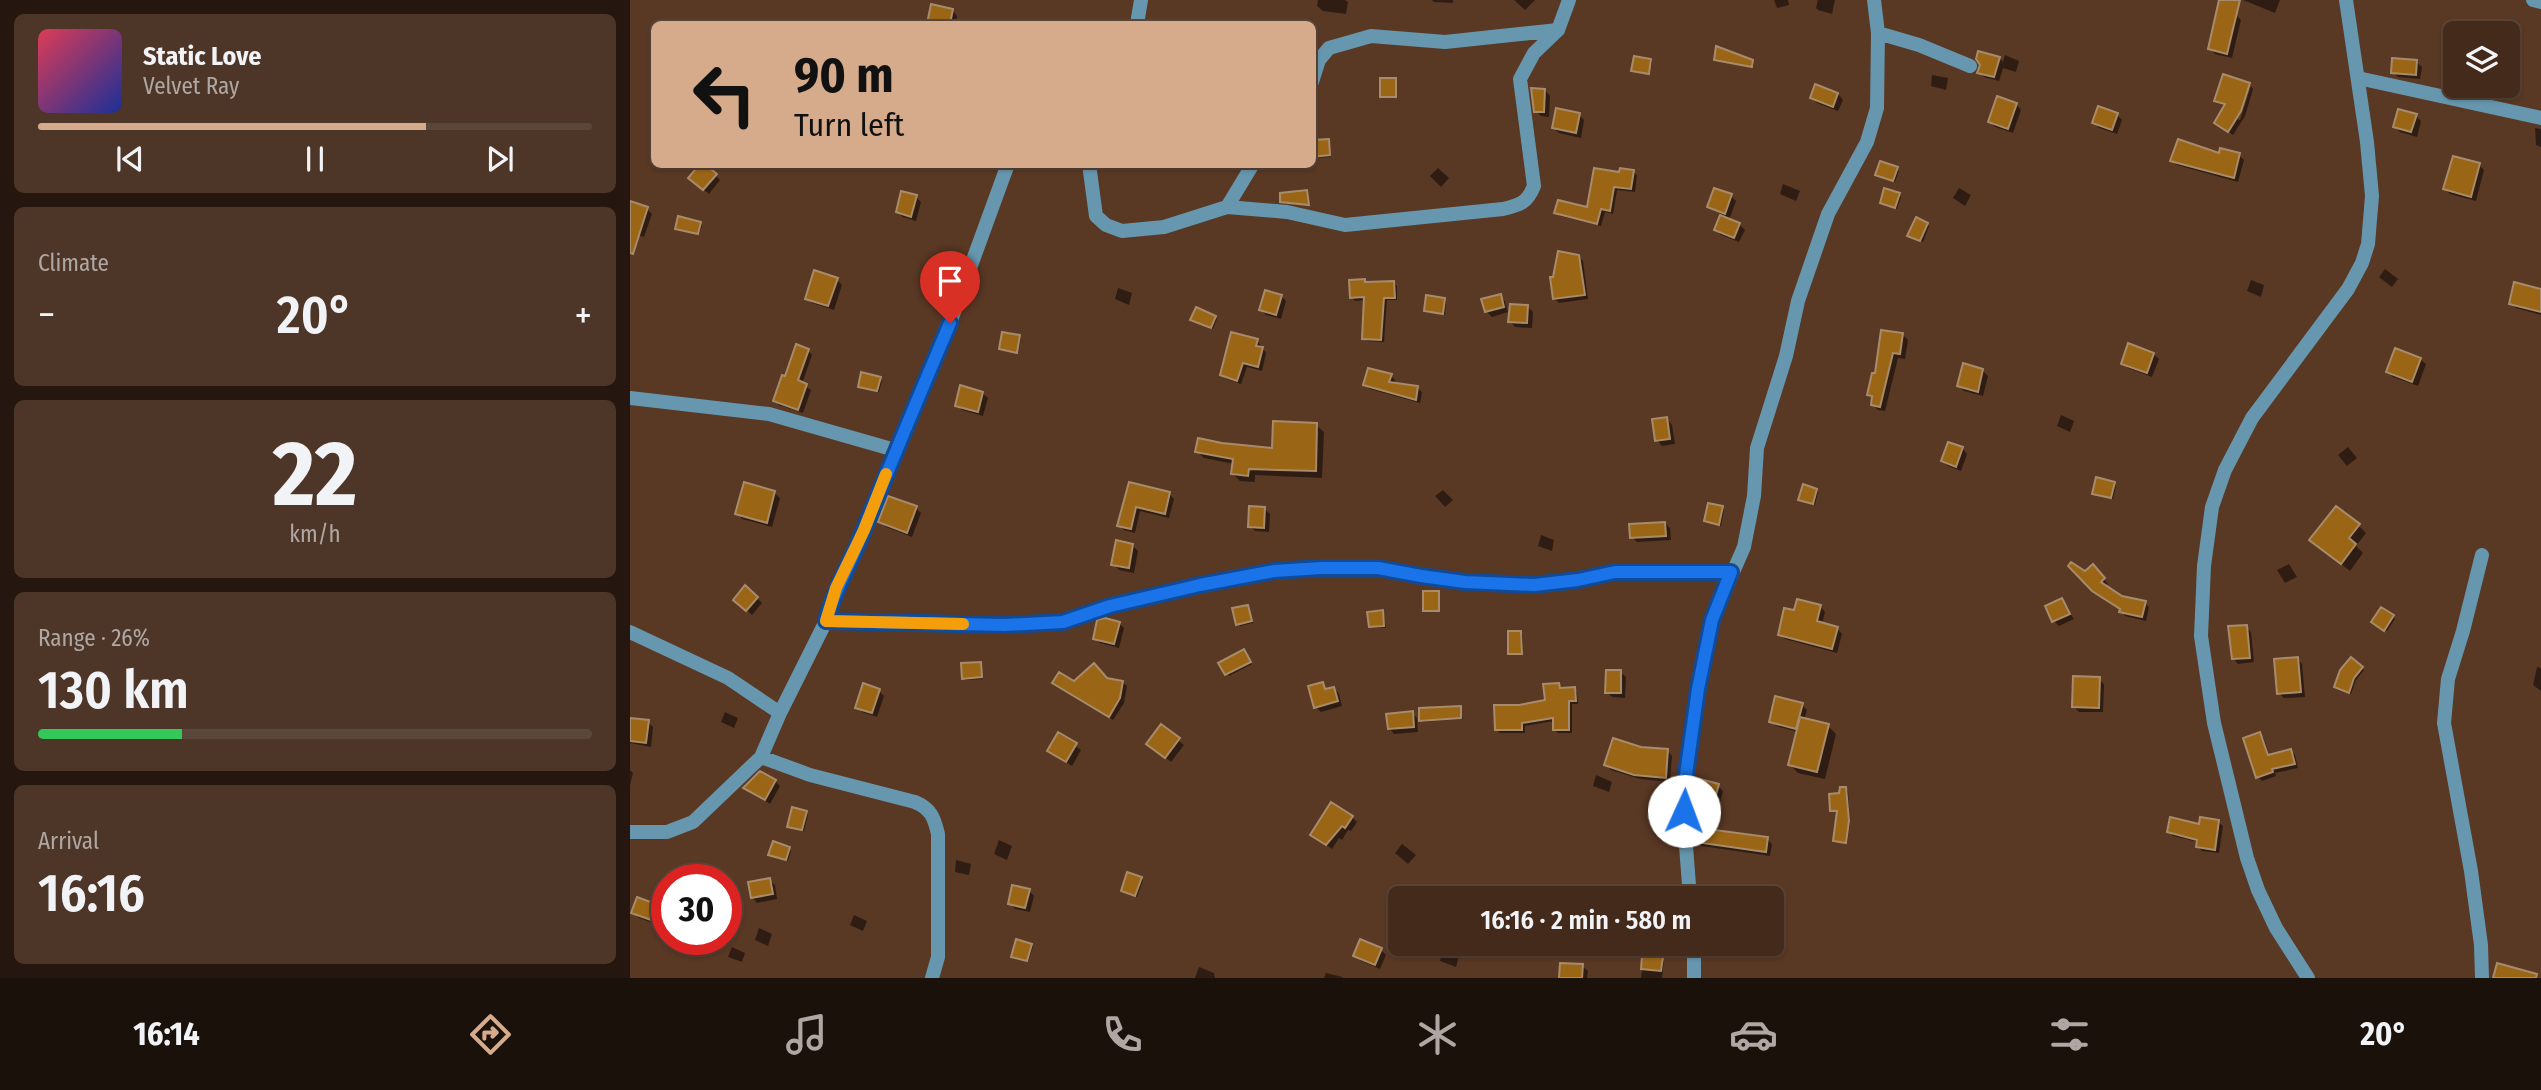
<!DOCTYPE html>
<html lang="en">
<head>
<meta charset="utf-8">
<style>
  body { margin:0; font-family:"Fira Sans Condensed",sans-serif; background:#4d3628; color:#f1f3f6; height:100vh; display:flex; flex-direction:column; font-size:26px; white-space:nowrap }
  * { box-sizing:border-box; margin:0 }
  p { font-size:23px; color:#afa7a3 }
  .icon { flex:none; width:38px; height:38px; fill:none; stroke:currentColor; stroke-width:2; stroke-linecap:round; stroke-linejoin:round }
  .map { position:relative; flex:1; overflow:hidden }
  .panel { display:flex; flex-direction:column; gap:14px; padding:14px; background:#25170f; width:630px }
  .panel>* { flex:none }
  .guide { position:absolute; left:21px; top:21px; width:665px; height:147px; border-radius:10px; box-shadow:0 2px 5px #0004,0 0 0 2px #5b463a; background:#d6ab8b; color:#111; overflow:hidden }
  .buttons { position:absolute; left:1813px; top:21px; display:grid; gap:14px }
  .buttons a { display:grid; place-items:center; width:77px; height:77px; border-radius:10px; background:#432a1b; box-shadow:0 2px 5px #0004,0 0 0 2px #5b463a; font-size:35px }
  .speed { position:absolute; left:21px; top:864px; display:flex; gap:14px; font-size:35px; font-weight:700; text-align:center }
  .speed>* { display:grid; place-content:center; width:91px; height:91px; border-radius:50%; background:#432a1b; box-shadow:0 2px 5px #0004,0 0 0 2px #5b463a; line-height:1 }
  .speed .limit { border:10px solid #d22; background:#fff; color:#111 }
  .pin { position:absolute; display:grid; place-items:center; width:60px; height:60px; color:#fff; margin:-72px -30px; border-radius:50% 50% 50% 0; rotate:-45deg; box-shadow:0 0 7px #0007 }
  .pin .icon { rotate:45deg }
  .me { position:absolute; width:77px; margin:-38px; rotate:2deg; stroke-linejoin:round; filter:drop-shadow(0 0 5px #0008) }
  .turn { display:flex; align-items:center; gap:24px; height:147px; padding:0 28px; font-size:32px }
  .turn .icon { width:91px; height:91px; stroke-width:2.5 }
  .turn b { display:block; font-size:49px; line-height:60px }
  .big { font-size:52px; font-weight:600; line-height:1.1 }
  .panel .tile { flex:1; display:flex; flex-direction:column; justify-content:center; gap:10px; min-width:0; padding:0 24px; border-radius:10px; background:#4d3628 }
  .panel .dial { align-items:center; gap:0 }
  .dial b { font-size:91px; line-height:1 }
  .song { display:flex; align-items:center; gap:21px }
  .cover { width:84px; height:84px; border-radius:10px; background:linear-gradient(135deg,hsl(350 70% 55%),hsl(230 70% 35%)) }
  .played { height:7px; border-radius:4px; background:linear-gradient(90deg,#d6ab8b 70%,#5b463a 70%) }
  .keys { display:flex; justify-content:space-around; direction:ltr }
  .heat { display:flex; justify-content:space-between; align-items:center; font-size:38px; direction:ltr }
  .charge { height:10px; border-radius:5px; background:linear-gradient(90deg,#34c759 26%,#5b463a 0) }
  .trip { position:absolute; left:758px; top:886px; width:396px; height:70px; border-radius:10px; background:#432a1b; box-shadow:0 2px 5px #0004,0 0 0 2px #5b463a; font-weight:600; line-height:70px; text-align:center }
  .tabs { display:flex; height:112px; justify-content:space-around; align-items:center; background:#1b110b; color:#afa7a3 }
  .tabs .icon { width:49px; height:49px }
  .tabs .current { color:#d6ab8b }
  .tabs b { font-size:32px; color:#f1f3f6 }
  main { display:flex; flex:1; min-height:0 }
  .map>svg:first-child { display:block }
  .shadow { fill:#0007 }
  .building { fill:#9b6516; stroke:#a78b6a; stroke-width:2 }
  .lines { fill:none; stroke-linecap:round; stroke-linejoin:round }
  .minor { stroke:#6697ae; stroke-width:14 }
  .tertiary { stroke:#6697ae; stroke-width:14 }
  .route-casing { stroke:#114b97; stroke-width:18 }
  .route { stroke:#1a73e8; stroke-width:12 }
  .slow { stroke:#f59e0b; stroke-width:12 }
</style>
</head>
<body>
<main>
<section class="panel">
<div class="tile">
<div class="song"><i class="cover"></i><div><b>Static Love</b><p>Velvet Ray</p></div></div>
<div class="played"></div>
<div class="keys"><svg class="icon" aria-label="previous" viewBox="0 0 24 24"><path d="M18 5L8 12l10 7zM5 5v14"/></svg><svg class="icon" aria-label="pause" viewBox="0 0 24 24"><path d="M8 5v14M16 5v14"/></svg><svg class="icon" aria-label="next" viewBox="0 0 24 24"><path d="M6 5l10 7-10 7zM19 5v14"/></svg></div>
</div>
<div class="tile"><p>Climate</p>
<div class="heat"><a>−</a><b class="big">20°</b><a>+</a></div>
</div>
<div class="tile dial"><b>22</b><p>km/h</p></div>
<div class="tile"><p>Range · 26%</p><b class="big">130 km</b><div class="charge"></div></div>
<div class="tile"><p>Arrival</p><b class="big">16:16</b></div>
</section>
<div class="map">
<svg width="1911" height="978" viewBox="0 0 1911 978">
  <rect width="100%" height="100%" fill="#593824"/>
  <path class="shadow" d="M688,0H715L718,2L716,14L693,11L687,6Z
    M802,0H823V3L804,2Z
    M884,0H905L895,10Z
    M1144,0H1158L1159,5L1147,8Z
    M1188,0H1205L1202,14L1188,10L1186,8Z
    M1613,0H1650L1645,13Z
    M303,6L322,10L327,16L326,24H299Z
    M1606,15L1611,20L1602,58L1585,54L1580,48Z
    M1375,55L1389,61L1386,72L1373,68L1369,81L1354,77L1349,72L1369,58L1373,62Z
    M1020,60L1022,62L1020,75L1003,70Z
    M1086,60L1122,62L1124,64L1123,68Z
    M1786,62L1792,67L1790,79L1768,77L1763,72Z
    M1302,75L1318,78L1316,90L1301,86Z
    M765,80L767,82V98H754L752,96Z
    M1618,84L1606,119L1610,120L1621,86L1623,89L1615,116L1603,135L1586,123L1596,106L1586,100Z
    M1186,86L1208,94L1213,100L1208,111L1187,103L1182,98Z
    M915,90L920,96L919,117L911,116L906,111Z
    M1386,104L1391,110L1383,133L1365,127L1360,122Z
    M949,115L954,120L951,138L929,133L923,128Z
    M1487,115L1492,120L1487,134L1469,128L1464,122Z
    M1786,116L1791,121L1787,137L1770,132L1765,127Z
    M1905,128L1911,129V147L1906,145Z
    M698,141L701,157L685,158L683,156Z
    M1609,155L1614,160L1608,182L1547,165L1542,161Z
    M1849,165L1854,170L1846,201L1820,194L1815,189Z
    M808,168L819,178L811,187L800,176Z
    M1267,169L1269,171L1265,182L1247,175Z
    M1003,172L1007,175L1005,192L987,190L983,214L975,212L971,226L930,216L926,213L958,209L991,174Z
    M85,175L90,180L79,194L66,183Z
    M1153,184L1170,191L1166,201L1150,194Z
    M1329,188L1341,195L1335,206L1323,198Z
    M676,192L680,206L654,203L652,201Z
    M1269,195L1271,197L1267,209L1252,202Z
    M1101,196L1106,201L1099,220L1109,224L1115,230L1109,242L1091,235L1086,230L1092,215L1079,207Z
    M286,197L291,202L286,221L273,217L267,212Z
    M0,203L17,209L22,214L14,237L0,233Z
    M70,223L72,225L69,235L47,228Z
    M1297,224L1299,226L1293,242L1281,237Z
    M948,256L953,261L958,299L929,303L924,298Z
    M1755,269L1768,279L1762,287L1749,277Z
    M207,280L212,285L204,310L182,303L177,298Z
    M1621,280L1634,285L1631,297L1617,291Z
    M763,282L767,286V300H757L754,342L737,341L734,338L736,300L725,301L722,298Z
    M488,288L502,293L499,305L485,299Z
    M1911,291V315L1886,308L1881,303Z
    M651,296L656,301L651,319L636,315L631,310Z
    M870,296L875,301L878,312L862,317L856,311Z
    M814,299L816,302L815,315L796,310Z
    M898,307L903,312L902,328L885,327L880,321Z
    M585,317L587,319L583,329L565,321Z
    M1272,334L1278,340L1275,359L1268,358L1255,411L1248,410L1242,404L1243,399L1238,394L1246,376Z
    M389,337L391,339L388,354L371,349Z
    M627,340L636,353L632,371L617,367L611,384L596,379L591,375Z
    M178,350L182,355L172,384L181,390L173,413L149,405L145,401L156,378Z
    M1523,354L1529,359L1522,377L1498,368L1493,363Z
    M1790,359L1796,364L1788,386L1763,377L1758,372Z
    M1353,371L1358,376L1353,396L1334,391L1329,386Z
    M761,376L765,380L764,384L787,388L792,392L790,403L740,389L735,385Z
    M250,379L252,381L249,392L230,386Z
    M352,393L358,398L353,416L332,410L327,405Z
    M1431,415L1444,421L1440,432L1427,426Z
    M1037,419L1042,425L1045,444L1032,446L1027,440Z
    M686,425L694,432L692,478L625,475V482L610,481L603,474L604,464L574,458L567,451L592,445L644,450Z
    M1718,447L1727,458L1717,466L1708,455Z
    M1332,448L1337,454L1331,471L1318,466L1313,461Z
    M1484,483L1486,486L1483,499L1464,493Z
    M500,484L539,494L544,499L539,518L510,511L505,533L494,530L489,525Z
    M813,490L823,500L815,507L805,496Z
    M1186,490L1188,492L1185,505L1170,499Z
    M144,493L150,498L142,527L112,519L107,513Z
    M286,508L291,513L282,537L256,527L250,522Z
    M1092,508L1094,510L1091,526L1076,521Z
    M635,509L640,514L639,532L625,531L620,526Z
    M1035,523L1040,528L1041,540L1007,542L1002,537Z
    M1728,525L1736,533L1726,546L1733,553L1720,571L1690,548Z
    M911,535L924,540L922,551L908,546Z
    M503,546L508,551L504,573L489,570L483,564Z
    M1659,564L1667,577L1655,583L1647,570Z
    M1440,566L1455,573L1463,567L1478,584L1475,586L1492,597L1515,603L1519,607L1516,621L1495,616L1491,610L1469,596Z
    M808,593L810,595V612H797L794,610Z
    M127,598L132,603L122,615L110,604Z
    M1431,600L1444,619L1429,626L1424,621Z
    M617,606L623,623L610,626L608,624Z
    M1190,606L1195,612L1192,624L1207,628L1212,634L1207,653L1155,639L1150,634L1165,612Z
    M1752,609L1765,619L1757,631L1745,624Z
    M753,612L756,628H742L740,626Z
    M489,623L494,628L489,648L470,643L465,638Z
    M1616,627L1621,632L1624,662L1608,664L1603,658Z
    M891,632L893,635V655H882L880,653Z
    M616,653L622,664L599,676L590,664Z
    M1667,658L1672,664L1675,697L1654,698L1649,693Z
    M1721,659L1734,670L1726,680L1721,694L1706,687Z
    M350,664L353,679L336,680L333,678Z
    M1907,667L1911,668V691L1903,685Z
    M990,672L996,677L995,698L982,697L977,692Z
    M477,679L492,682L497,686L494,703L483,720L424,683L444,684Z
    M1469,679L1474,684L1473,712H1449L1443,706Z
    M692,684L698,690L704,688L709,694L712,706L691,712L686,707Z
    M929,685L932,688L944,689L947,692L948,704H942V733H928L924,729V721L895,726V733H870L867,730L889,706L916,702Z
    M249,691L254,696L247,717L232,712L227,707Z
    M1172,705L1177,710L1174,720L1198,726L1206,734L1195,779L1168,773L1160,765L1168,732L1146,726L1141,721Z
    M830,708L833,719L793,722L791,720Z
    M95,712L108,718L104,728L91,722Z
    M782,713L787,718L788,732L764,734L759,728Z
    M0,720L18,722L23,727L21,747L0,743Z
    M531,726L554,745L541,762L523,748Z
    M1630,734L1634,739L1640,756L1661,751L1665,755L1668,768L1645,773L1646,776L1632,781L1628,777Z
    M429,735L451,750L442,766L419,751Z
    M1011,748L1037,750L1042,756L1040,782L1010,779L981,770L976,765Z
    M0,770L3,773L0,785Z
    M966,775L982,782L979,792L963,786Z
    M145,781L150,786L140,804L116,788Z
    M1088,786L1093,791L1083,831L1137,839L1142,844L1140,856L1072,846L1067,841L1071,814L1066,809Z
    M1216,789L1218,791L1220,824L1217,844L1205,841L1209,813L1202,811Z
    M176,813L178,815L174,831L159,826Z
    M722,817L727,822L721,831L718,830L712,840L709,838L702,849L683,835Z
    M1588,822L1593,826L1589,853L1572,851L1568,847V842L1543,836L1539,832Z
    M369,840L382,846L377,860L364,854Z
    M772,844L786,855L778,864L765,853Z
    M159,849L161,851L158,861L140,854Z
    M326,860L341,864L339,875L325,872Z
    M511,878L513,880L507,897L493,891Z
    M139,880L145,885L147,899L127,903L122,897Z
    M399,891L404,896L400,912L385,909L379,903Z
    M25,905L31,910L26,924L9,918L3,913Z
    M224,915L237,921L233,931L220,925Z
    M129,928L142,934L138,946L125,940Z
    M803,943H820L819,948Z
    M401,945L403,947L398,962L383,956Z
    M102,947L115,953L112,962L98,957Z
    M751,950L756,955L750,969L731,961L725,955Z
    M813,950L829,956L826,967L810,961Z
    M1014,957L1034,961L1032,978H1011Z
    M952,966L958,971L957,978H931Z
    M569,967L584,973L585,978H565Z
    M696,973L712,977L713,978H694Z"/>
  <path class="building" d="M1589,0H1610L1597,54L1578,49Z
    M301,4L323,9L320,24H297Z
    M1086,46L1123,60L1122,67L1084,60Z
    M1348,51L1370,57L1364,77L1347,73L1350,65L1346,59Z
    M1004,56L1021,59L1019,74L1001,71Z
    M1762,58L1787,60L1786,75L1761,73Z
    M1593,74L1620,83L1611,111L1598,132L1584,123L1595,104L1584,101Z
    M750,78H766V97H750Z
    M1185,84L1208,93L1203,107L1180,98Z
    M901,88L915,89L914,112H904Z
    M1367,96L1387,103L1378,129L1358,122Z
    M1468,106L1488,113L1482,130L1462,123Z
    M926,108L950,113L946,133L922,128Z
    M1768,109L1787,114L1781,132L1763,127Z
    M699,139L700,155L682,157V140Z
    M1548,139L1589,153L1590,148L1610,153L1604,178L1540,161Z
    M1823,156L1850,163L1841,197L1813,189Z
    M1250,161L1268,167L1263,181L1245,175Z
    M70,164H75L87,174L73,190L58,178Z
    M964,168L989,172L990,168L1004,170L1001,189L984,187L980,211L971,209L967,224L924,213L928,200L957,207Z
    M1084,188L1102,194L1095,214L1077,207Z
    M1254,188L1270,193L1265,208L1250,203Z
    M677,190L679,205L650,202V193Z
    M271,191L287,195L281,217L266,212Z
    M0,201L18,207L3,254L0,253Z
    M1090,215L1110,223L1104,238L1084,230Z
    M48,216L71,222L68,234L45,229Z
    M1286,217L1298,223L1290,241L1277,236Z
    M928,251L949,255L955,295L923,299L920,277H923Z
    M184,270L208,278L198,306L175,299Z
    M735,279V282L764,281L765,298H754L751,340L732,339L734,297L720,298L719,280Z
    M1884,282L1911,289V312L1879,304Z
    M635,290L652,295L646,315L629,310Z
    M871,294L874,307L855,312L851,299Z
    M796,295L815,298L813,314L794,311Z
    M880,304L898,305L897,323L878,322Z
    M566,307L586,316L581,328L560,320Z
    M1251,330L1273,333L1270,354L1263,353L1250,407L1241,405L1242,396L1237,395L1242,373H1245Z
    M372,332L390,335L387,353L369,349Z
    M601,332L628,339L626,346L633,347L628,367L613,363L607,381L590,375Z
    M1498,343L1524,353L1517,373L1491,364Z
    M166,344L179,349L168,380L177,384L168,410L143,401L152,375L155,376Z
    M1765,348L1791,358L1782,382L1756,372Z
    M1333,363L1353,369L1348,392L1327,386Z
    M738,368L762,374L759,382L788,386L786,400L733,385Z
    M231,372L251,377L247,391L228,387Z
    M330,385L353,392L348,412L325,406Z
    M1037,417L1040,439L1025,441L1022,419Z
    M643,421L687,423L686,471L619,469L618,476L601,474L603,459L565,452L568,438L592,443L642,448Z
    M1318,442L1333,447L1326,467L1311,461Z
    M1466,477L1485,482L1481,498L1462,494Z
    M114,482L145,491L137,523L105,514Z
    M499,482L540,492L535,514L506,507L501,529L487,526Z
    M1173,484L1187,489L1183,504L1168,500Z
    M258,496L287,506L277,533L248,522Z
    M1078,503L1093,506L1089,525L1074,521Z
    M619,506L635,507L634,528L618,527Z
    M1706,506L1730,524L1719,538L1726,544L1711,564L1679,540Z
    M1035,522L1036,536L1000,538L999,524Z
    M486,540L503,544L499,568L481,565Z
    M1441,562L1455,571L1463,564L1475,578L1471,582L1492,596L1516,601L1512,617L1489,612L1490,609L1462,591L1438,566Z
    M115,585L128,597L116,611L103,600Z
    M793,591H809V611H793Z
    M1432,598L1440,614L1422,622L1415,606Z
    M1167,599L1191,605L1187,621L1208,627L1202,649L1148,635L1154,608L1164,610Z
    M618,605L622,621L606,625L602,608Z
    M1751,607L1764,615L1754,631L1741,622Z
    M753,610L754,626L739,627L737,612Z
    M475,618L490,622L484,644L463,639L467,620Z
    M1617,625L1620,658L1602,659L1598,626Z
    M878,631H891L892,654H878Z
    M614,649L621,662L595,675L588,663Z
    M1668,657L1671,692L1647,694L1644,659Z
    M1721,657L1733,667L1724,678L1719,693L1704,687L1710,670Z
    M351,662L352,677L332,679L331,663Z
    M464,663L477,678L493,681L490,698L479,717L422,683L429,672L444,681Z
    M976,670H991V693H975Z
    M1443,676L1470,677L1469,708L1442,707Z
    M693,682L695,689L704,687L708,701L684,708L678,686Z
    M233,683L250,689L242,713L225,708Z
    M929,683L930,688L945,687L946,701H939V730H923V718L892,723V730H865L864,705H889L915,700L913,684Z
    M1145,696L1173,703L1166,729L1139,722Z
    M831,706V718L789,721V708Z
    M783,711L784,727L758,729L756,714Z
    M1170,717L1199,724L1187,772L1158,765Z
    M0,718L19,720L16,743L0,741Z
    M531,724L550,738L535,758L516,744Z
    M428,732L447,743L436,762L417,751Z
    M1630,732L1638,755L1661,749L1665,764L1642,769L1643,772L1626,778L1613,738Z
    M983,738L1011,747L1038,749L1036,778L1004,775L974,765Z
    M130,771L146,780L135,800L113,788Z
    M1070,779L1089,784L1077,829L1138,837L1136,852L1065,842L1069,811L1064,810V802Z
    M1210,787H1216L1219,821L1216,843L1203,841L1207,811H1200L1199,794L1209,793Z
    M701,802L723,816L715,828L712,826L696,845L680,835Z
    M162,807L177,811L172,830L157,827Z
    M1540,817L1569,824L1570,817L1589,820L1585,850L1566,847L1567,840L1537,832Z
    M143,841L160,847L156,860L138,855Z
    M497,872L512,877L505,896L491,891Z
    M140,878L143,894L121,898L118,882Z
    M382,885L400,889L395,908L378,904Z
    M7,897L26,904L21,920L1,913Z
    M386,939L402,944L397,961L381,957Z
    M730,939L752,948L745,965L723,956Z
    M1012,956L1033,957L1031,971L1011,969Z
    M930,963L953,964L952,978H929Z
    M1867,963L1907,974L1906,978H1863Z"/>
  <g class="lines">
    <path class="minor" d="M1903,0L1911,2
      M507,24L511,0
      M1248,33L1289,45L1340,66
      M1728,78L1911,118
      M682,82L689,60L699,48L741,36L815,42L928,30
      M459,164L466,216L476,225L492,231L534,227L597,207L657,212L715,225L873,209C890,205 897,203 904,186L890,79L904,53L928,30L939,0
      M597,207L623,164
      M0,398L139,414L265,450
      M196,621L375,625L433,622L480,606L595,580L644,571L691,568H748L791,576L835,582L904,585L948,580L985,572H1101
      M0,632L98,678L150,713
      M131,757L180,775L285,802C301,809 304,817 308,834V957L302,978
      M0,832H37L63,822L131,757L150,713L196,621L206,588L234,530L265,450L275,432L320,323L378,164
      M1060,898L1055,833L1054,789L1068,689L1082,620L1114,547L1124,496L1127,448L1156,356L1168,301L1198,214L1237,142L1247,108L1248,33L1244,0
      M977,943L1063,950
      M1064,943V978
      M1852,978L1851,945L1841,871L1814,723L1818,679L1833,631L1852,555"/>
    <path class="tertiary" d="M1678,978L1646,928L1628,890L1617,858L1584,723L1571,636L1574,566L1582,507L1595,470L1622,418L1718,289L1732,263L1738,244L1742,196L1737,142L1716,0"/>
  </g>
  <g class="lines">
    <g class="route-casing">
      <path id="route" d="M320,323C291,391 263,458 235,527C223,559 205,587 196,621L374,625L433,622L480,606L570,585L644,571L691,568H748L791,576L835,582L904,585L948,580L985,572H1101L1082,620L1068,689L1054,789V811"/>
    </g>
    <use href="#route" class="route"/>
    <path class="slow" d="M256,474L234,530L206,588L196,621L333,624"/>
  </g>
</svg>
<div class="buttons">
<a><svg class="icon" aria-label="layers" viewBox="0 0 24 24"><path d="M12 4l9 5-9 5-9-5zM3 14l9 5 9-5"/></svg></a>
</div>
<div class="speed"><div class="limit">30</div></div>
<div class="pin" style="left:320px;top:323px;background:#d93025"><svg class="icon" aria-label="arrive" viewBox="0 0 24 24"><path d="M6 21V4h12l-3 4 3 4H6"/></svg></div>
<svg class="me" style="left:1054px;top:811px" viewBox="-20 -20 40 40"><circle r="19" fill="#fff"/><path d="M0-13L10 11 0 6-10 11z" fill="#1a73e8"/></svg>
<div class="trip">16:16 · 2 min · 580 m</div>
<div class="guide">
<div class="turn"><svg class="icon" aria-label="left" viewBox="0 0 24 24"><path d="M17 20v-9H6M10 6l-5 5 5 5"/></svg><div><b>90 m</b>Turn left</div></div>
</div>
</div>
</main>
<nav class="tabs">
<b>16:14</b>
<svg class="icon current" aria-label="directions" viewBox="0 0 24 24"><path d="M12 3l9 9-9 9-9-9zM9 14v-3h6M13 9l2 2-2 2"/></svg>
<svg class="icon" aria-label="music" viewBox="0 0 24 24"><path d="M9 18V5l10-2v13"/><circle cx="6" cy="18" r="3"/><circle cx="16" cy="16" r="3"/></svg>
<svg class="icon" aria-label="phone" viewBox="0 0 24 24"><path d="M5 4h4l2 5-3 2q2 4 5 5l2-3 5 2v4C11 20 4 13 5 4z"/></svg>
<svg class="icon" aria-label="climate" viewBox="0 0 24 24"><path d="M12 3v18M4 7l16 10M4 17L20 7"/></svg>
<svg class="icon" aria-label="car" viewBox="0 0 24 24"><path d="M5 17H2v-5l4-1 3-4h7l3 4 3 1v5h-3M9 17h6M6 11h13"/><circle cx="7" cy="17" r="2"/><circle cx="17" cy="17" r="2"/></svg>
<svg class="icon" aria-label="filters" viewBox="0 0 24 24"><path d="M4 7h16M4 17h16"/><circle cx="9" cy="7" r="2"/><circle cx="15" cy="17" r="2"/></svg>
<b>20°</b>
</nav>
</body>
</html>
